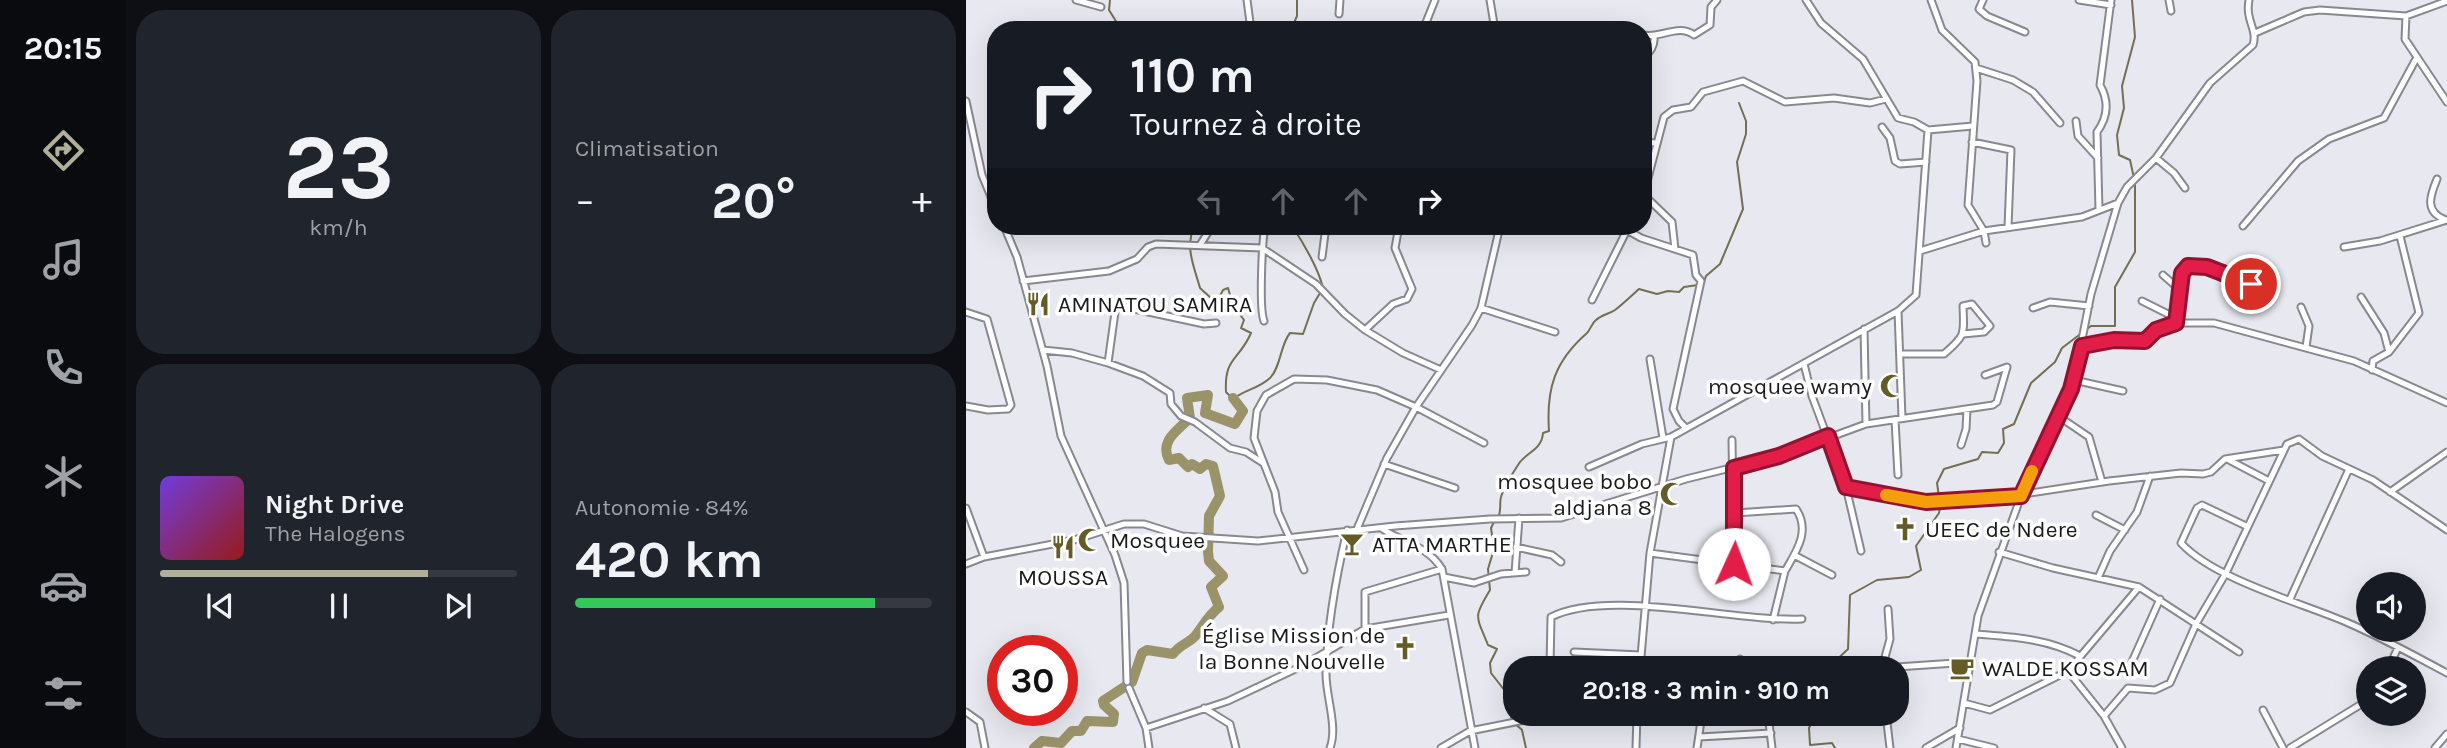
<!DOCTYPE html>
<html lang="fr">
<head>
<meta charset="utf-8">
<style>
  body { margin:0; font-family:Karla,sans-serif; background:#20242c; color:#f1f3f6; height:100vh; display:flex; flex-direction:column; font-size:26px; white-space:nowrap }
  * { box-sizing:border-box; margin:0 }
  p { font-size:23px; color:#9ea1a6 }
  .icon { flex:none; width:38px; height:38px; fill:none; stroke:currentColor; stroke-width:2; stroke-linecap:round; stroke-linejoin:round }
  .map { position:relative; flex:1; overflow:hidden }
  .drawer { display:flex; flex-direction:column; gap:10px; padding:10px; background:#0d0f14; width:840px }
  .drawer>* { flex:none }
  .guide { position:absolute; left:21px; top:21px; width:665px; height:214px; border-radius:28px; box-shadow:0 7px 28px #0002; background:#171b24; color:#f1f3f6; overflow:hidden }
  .fabs { position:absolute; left:1390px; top:572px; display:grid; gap:14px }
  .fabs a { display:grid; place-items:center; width:70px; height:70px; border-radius:50%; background:#171b24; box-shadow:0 7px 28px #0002; font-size:35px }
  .speed { position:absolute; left:21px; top:635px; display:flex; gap:14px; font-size:35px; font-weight:700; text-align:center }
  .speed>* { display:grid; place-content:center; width:91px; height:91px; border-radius:50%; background:#171b24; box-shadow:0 7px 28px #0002; line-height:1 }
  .speed .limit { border:10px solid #d22; background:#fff; color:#111 }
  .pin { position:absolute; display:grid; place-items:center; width:60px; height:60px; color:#fff; margin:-30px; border:4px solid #fff; border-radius:50%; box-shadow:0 2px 7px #0007 }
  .me { position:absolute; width:77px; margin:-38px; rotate:2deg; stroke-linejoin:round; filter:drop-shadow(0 0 5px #0008) }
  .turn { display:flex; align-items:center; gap:24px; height:147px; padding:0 28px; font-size:32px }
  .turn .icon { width:91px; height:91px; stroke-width:2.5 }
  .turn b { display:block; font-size:49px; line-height:60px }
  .lanes { display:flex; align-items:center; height:66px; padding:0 28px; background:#0003; justify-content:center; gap:35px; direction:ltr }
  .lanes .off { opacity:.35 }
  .big { font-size:52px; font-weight:700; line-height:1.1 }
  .drawer .tile { flex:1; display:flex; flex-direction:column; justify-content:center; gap:10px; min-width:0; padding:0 24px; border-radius:28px; background:#20242c }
  .drawer .dial { align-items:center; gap:0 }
  .dial b { font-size:91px; line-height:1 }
  .song { display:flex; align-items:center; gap:21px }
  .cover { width:84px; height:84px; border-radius:10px; background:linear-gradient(135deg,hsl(260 70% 55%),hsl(0 70% 35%)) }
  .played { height:7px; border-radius:4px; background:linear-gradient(90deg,#b2af99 75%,#363941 75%) }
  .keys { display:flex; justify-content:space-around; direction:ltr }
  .heat { display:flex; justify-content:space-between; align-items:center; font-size:38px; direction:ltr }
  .charge { height:10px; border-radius:5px; background:linear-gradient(90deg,#34c759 84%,#363941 0) }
  .drawer .tiles { flex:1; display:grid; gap:10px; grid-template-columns:repeat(2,1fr) }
  .trip { position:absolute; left:537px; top:656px; width:406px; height:70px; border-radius:28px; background:#171b24; box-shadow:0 7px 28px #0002; font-weight:700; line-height:70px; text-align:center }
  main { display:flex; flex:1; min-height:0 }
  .tab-bar { display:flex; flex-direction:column; width:126px; justify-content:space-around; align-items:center; background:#090b0e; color:#9ea1a6 }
  .tab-bar .icon { width:49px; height:49px }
  .tab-bar .current { color:#b2af99 }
  .tab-bar b { font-size:32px; color:#f1f3f6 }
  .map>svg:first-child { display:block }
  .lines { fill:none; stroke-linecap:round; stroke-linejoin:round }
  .stream { stroke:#746f53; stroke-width:2 }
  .river { stroke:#9a936a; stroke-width:10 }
  .minor-casing { stroke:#898890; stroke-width:9 }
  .minor { stroke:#fff; stroke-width:5 }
  .route-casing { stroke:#92132f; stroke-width:18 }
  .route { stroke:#e11d48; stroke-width:12 }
  .slow { stroke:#f59e0b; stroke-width:12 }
  .labels { text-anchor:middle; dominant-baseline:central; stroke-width:7; stroke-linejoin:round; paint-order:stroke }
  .poi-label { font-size:23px; fill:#1a1a1c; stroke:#fff; text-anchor:start }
</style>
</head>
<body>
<main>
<nav class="tab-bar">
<b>20:15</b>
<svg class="icon current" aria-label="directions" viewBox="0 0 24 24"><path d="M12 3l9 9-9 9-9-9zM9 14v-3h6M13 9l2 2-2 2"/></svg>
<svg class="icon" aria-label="music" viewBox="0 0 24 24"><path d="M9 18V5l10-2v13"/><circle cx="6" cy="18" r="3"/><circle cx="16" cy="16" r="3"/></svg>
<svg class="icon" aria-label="phone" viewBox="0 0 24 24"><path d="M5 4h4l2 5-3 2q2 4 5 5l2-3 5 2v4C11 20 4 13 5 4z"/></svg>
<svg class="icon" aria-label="climate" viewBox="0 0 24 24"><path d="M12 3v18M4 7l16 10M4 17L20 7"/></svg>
<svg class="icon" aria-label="car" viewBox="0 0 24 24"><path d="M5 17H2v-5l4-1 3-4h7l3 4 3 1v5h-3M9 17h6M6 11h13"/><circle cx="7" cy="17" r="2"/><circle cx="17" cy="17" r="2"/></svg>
<svg class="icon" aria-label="filters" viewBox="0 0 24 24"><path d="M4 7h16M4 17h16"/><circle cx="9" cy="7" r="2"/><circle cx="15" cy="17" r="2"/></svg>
</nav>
<section class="drawer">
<div class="tiles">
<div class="tile dial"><b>23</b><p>km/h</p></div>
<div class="tile"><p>Climatisation</p>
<div class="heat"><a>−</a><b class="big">20°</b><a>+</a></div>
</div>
<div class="tile">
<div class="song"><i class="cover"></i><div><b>Night Drive</b><p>The Halogens</p></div></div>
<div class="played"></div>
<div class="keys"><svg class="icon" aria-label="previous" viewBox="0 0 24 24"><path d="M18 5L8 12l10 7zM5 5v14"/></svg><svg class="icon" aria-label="pause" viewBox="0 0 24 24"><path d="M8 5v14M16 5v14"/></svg><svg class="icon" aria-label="next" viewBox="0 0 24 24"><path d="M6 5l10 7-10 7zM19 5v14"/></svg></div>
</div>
<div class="tile"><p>Autonomie · 84%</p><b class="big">420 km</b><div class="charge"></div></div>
</div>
</section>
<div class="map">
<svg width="1481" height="748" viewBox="0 0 1481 748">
  <rect width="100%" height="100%" fill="#e8e8f0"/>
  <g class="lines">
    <path class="stream" d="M144,0L143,10L153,26L169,30
      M1166,0L1169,37L1156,86L1158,108L1151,135L1153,155L1164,160L1168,178
      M325,30L331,16V0
      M228,226C219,249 228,266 234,288L246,299L253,298L257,290L262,288L267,305L278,320L275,328L285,333C273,361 258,357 260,392L267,399C280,389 292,389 304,378C315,367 314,345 324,333L337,334L348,303L357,288C353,270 337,242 326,226
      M737,285L740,276L754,264L777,209L771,162L780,134V121L773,103
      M973,497L971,483L978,469L1012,459L1016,452L1032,453L1038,443L1037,429L1048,424L1065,383L1089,362L1096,348L1125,326H1149V287L1169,252V183
      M532,518C536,510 533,503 535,497C538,487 548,471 554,462C562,452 576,449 577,433L583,431C580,388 589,361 621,333C625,329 625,324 630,320C635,315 643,314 649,310C657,304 665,296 673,289L691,294L702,291L713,292L718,287L732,285
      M528,522L525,528L528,549L522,569L524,590C507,618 510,615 522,645L531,649L524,663L525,673L539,691L546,721L556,730L560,748
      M862,668L882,649L884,595L911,580L943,577L955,570L950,546L973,513L975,502
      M850,714L843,728L844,745L866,743L869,748"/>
    <path class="river" d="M68,748L76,741L95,743L106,731H115L121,721L147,722L148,714L138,705L137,701L166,682L176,653L181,650L207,654C214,644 224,643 230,635C238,624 243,615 253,607L245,587L257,576L243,561L242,552L243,516L254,496L247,466L240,464L234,469L226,464L222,467L213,458L203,460C193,441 212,430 224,418L221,398L242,395L239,413L269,424L277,411L267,398"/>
    <g class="minor-casing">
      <path id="minor" d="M110,0L135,7
        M281,0L285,30
        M524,0L529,30
        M965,0L976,30L1009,62L1011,81L1002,205L1018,231L1020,243
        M1017,0L1013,9L1021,16L1059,32
        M1113,0L1145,5
        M1203,0L1205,11
        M373,14L374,0
        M1440,16L1439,39L1481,102
        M460,22L475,30
        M457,30L469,0
        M547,30H563
        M585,30L603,27L608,30
        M1289,33L1338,12L1354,10L1440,16L1481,1
        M677,35C695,39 712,23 728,35L744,25L745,7L751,0
        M677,56C684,54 689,45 688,37
        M1010,68L1047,80L1067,92L1094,123
        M0,101L16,175L30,209
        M1110,121L1112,136L1132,158
        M916,127L924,138L929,161L934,164L960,162
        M962,130L1007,126
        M677,142L690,143
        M1006,142L1045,150L1042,227
        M1190,158L1208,173L1219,188
        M1471,179C1464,196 1458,212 1480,220
        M678,195L706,222L709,249
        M677,197L698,117L707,110L725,107L737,92L777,81L819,102L868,98L904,103L920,99
        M1133,210L1131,132C1142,117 1143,101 1134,85L1145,0
        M38,226L51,257L81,366L95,436L149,555L158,583L161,682
        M1277,226L1332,161L1363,139L1418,118L1450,59
        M661,230L675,238L727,255L730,275L735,281L707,409L713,421L720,428
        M234,245L246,226
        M1378,247L1414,241L1481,220
        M954,251L1018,231L1116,217L1152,203
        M356,257L360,226
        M1197,275L1214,290
        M57,281L143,271L171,259L182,247L190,244L296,248L350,284L379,314L399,330L437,353L475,370
        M1395,297L1418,333L1423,352
        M626,300L663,226
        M1176,301L1210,318
        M1335,307L1343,326L1340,347
        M515,308L589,332
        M1067,308L1084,302L1123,306
        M932,311L936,418
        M0,312L21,319L45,405L42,409L22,410L0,406
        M298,321C293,309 296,242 299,226
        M1210,323L1216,273L1222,266C1237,266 1274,273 1284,284C1288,288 1291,295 1293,299
        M898,329L900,424
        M399,330L427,304L441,299L446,289L429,248L433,226
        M1117,346L1148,340L1179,341L1190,330L1210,323H1248L1388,361L1481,403
        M77,350L106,353L142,363L177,376L204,393L205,404L215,416L229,422L264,448L280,452L297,463
        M934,354H978C1000,335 998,335 997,306L1006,304L1024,326L1018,332L997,334
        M684,359L697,438
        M142,363L150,305L238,324L250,323
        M838,364L846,396L880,487L895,551
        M1406,370L1407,361L1423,352L1453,313L1434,236
        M1108,380L1157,391
        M1092,416L1123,437L1136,482
        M929,420L932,475
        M766,440L768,564
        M518,443L450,407L506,325L515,308L534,226
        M995,445L1000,429L1001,409
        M1263,460L1303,481
        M418,464L489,488
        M623,467L676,444L705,437
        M880,487L940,500H1018L1143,481L1215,473L1237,474L1245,472L1259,459L1318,450
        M1424,492L1481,452
        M0,508L18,557
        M1130,515L1159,530
        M1280,526L1236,505L1231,508L1215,543C1248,579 1333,602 1380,622C1415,637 1447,655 1481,673
        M415,528C437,543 461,545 476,569L509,748
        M550,547L586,555L595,562
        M1033,552L1087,568L1173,587L1273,652
        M684,553L819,571C830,552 845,531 830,509L769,513
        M828,555L866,575
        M0,564L18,557L108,540L158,524H178L216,536L292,541L429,526L524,519L595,518L720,479L813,456L900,424L1027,405L1031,402L1041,367L1019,375
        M338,570L312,512L309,492L288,438L291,411L300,395L328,379L361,380L411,390L450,407L421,458L391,529
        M549,573L553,518
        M478,577L508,583L535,574L560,572
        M1132,578L1144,551L1171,512L1184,476
        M1324,599L1383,469
        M807,620L819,571
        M399,629V592L476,569
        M1009,634C1046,637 1080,638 1114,656
        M608,652L675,655
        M774,659L777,668
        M584,667L585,617C642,588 767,622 836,619
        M674,668L684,553L705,437L932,311L950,295L962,130L948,122L932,118L897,59L855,23L840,0
        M916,668L1004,662
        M916,668L924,639L922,609
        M1423,668L1432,647
        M1161,673L1194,599
        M163,688L180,728L183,748
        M998,703L1024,710L1102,671
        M238,708L264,724L270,748
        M1297,710L1317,748
        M0,712L14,722L19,748
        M802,714L806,748
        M920,714L924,748
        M1138,716L1162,688L1189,690L1204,683L1230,624L1260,573L1321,444L1333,439L1356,456L1407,480L1481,530
        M180,728L262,701L338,665L399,629L483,615
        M733,737L805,733
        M992,739L1028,748
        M364,748C372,727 360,697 360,674C361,626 370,577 381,530
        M475,748L504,731L589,714
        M670,748L671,714
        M731,748L736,714
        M960,748L994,728
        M990,748L1012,616L1055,496L1108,380L1125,294L1152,203L1161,187L1190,158L1244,83L1287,45C1292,29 1279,21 1283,0
        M1156,748L1138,716L1102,671L1173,587
        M1324,748L1402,700
        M1469,748L1481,734"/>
    </g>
    <use href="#minor" class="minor"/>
  </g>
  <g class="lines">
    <g class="route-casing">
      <path id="route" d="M768,564V468L813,456L862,436L880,487L960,502L1055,496L1105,389L1116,346L1148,340L1179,341L1190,330L1210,323L1216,273L1222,266L1241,267L1285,284"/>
    </g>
    <use href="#route" class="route"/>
    <path class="slow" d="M920,495L960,502L1055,496L1066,471"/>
  </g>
  <defs>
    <g id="restaurant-bare" transform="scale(1.89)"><path d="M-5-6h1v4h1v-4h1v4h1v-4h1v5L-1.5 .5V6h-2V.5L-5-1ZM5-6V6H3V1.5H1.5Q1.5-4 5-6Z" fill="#645b27" stroke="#fff" stroke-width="2.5" paint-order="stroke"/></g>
    <g id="mosque-bare" transform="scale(1.89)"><path d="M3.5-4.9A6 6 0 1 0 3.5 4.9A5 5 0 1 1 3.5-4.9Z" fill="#645b27" stroke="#fff" stroke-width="2.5" paint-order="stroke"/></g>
    <g id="church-bare" transform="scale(1.89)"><path d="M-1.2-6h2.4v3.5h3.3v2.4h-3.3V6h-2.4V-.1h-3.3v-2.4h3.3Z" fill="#645b27" stroke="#fff" stroke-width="2.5" paint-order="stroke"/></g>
    <g id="bar-bare" transform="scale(1.89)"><path d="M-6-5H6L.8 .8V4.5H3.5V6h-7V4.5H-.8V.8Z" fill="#645b27" stroke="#fff" stroke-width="2.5" paint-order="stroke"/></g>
    <g id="cafe-bare" transform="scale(1.89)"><path d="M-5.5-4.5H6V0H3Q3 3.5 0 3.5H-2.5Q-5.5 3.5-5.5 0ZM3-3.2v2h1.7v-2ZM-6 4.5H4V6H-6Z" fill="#645b27" stroke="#fff" stroke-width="2.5" paint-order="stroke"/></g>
  </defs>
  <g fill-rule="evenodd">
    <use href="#restaurant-bare" x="72" y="304"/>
    <use href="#mosque-bare" x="926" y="386"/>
    <use href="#mosque-bare" x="706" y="494"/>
    <use href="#church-bare" x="939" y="529"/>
    <use href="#mosque-bare" x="124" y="540"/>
    <use href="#bar-bare" x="386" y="544"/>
    <use href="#restaurant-bare" x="97" y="547"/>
    <use href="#church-bare" x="439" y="648"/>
    <use href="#cafe-bare" x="996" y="668"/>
  </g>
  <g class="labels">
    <g class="poi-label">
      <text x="92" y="304">AMINATOU SAMIRA</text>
      <text x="906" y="386" text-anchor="end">mosquee wamy</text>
      <text x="686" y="481" text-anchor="end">mosquee bobo<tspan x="686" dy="26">aldjana 8</tspan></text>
      <text x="959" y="529">UEEC de Ndere</text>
      <text x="144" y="540">Mosquee</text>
      <text x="406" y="544">ATTA MARTHE</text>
      <text x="97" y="577" text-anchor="middle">MOUSSA</text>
      <text x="419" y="635" text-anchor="end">Église Mission de<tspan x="419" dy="26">la Bonne Nouvelle</tspan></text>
      <text x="1016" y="668">WALDE KOSSAM</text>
    </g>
  </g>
</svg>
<div class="fabs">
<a><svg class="icon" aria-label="sound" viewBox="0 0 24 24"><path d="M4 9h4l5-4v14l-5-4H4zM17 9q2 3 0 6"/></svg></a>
<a><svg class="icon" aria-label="layers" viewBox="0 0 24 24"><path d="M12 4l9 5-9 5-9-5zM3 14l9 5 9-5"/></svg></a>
</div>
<div class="speed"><div class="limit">30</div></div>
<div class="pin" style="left:1285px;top:284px;background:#d93025"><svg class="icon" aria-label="arrive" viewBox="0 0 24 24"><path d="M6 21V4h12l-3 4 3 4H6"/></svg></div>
<svg class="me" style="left:768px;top:564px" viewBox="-20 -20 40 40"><circle r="19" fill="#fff"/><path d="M0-13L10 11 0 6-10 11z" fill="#e11d48"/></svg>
<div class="trip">20:18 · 3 min · 910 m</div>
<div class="guide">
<div class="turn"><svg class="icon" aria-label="right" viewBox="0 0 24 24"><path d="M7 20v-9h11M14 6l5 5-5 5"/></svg><div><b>110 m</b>Tournez à droite</div></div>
<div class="lanes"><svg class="icon off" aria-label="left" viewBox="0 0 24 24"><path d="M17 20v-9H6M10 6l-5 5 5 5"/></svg><svg class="icon off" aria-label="ahead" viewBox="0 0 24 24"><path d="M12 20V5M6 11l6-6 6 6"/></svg><svg class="icon off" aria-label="ahead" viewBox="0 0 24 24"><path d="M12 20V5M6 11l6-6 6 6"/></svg><svg class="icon" aria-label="right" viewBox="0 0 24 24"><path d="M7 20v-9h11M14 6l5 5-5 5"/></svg></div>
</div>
</div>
</main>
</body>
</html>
